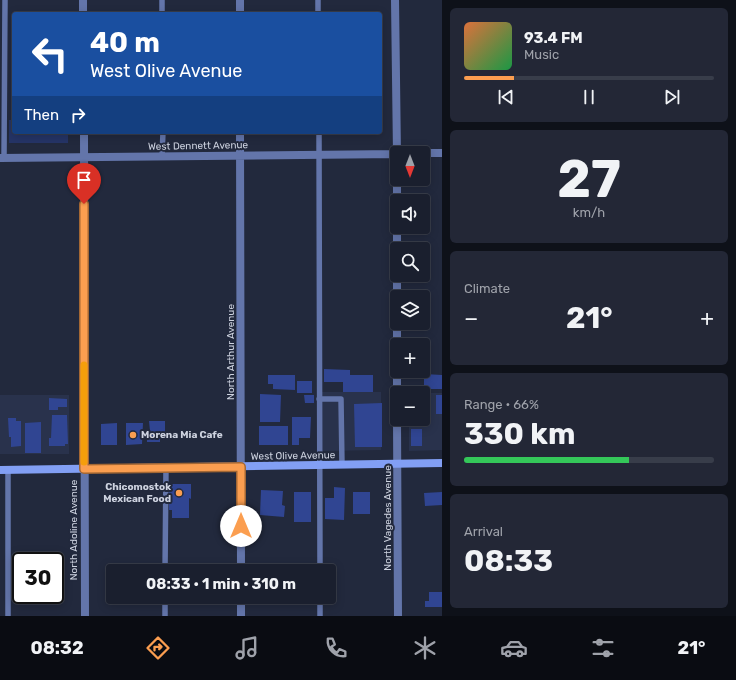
<!DOCTYPE html>
<html lang="en">
<head>
<meta charset="utf-8">
<style>
  body { margin:0; font-family:Rubik,sans-serif; background:#232736; color:#f1f3f6; height:100vh; display:flex; flex-direction:column; font-size:15px; white-space:nowrap }
  * { box-sizing:border-box; margin:0 }
  p { font-size:13px; color:#9fa2aa }
  .icon { flex:none; width:22px; height:22px; fill:none; stroke:currentColor; stroke-width:2; stroke-linecap:round; stroke-linejoin:round }
  .map { position:relative; flex:1; overflow:hidden }
  .panel { display:flex; flex-direction:column; gap:8px; padding:8px; background:#0e1119; width:294px }
  .panel>* { flex:none }
  .banner { position:absolute; left:12px; top:12px; width:370px; height:122px; border-radius:4px; box-shadow:0 2px 10px #0003,0 0 0 1px #383d4a; background:#1a4fa0; color:#fff; overflow:hidden }
  .needle { width:26px; rotate:180deg }
  .controls { position:absolute; left:390px; top:146px; display:grid; gap:8px }
  .controls a { display:grid; place-items:center; width:40px; height:40px; border-radius:4px; background:#1a1f2e; box-shadow:0 2px 10px #0003,0 0 0 1px #383d4a; font-size:20px }
  .speed { position:absolute; left:12px; top:552px; display:flex; gap:8px; font-size:20px; font-weight:700; text-align:center }
  .speed>* { display:grid; place-content:center; width:52px; height:52px; border-radius:50%; background:#1a1f2e; box-shadow:0 2px 10px #0003,0 0 0 1px #383d4a; line-height:1 }
  .speed .limit { border:2px solid #111; border-radius:6px; background:#fff; color:#111 }
  .pin { position:absolute; display:grid; place-items:center; width:34px; height:34px; color:#fff; margin:-41px -17px; border-radius:50% 50% 50% 0; rotate:-45deg; box-shadow:0 0 4px #0007 }
  .pin .icon { rotate:45deg }
  .me { position:absolute; width:44px; margin:-22px; rotate:0deg; stroke-linejoin:round; filter:drop-shadow(0 0 3px #0008) }
  .turn { display:flex; align-items:center; gap:14px; height:84px; padding:0 12px; font-size:18px }
  .turn .icon { width:52px; height:52px; stroke-width:2.5 }
  .turn b { display:block; font-size:28px; line-height:34px }
  .then { display:flex; align-items:center; height:38px; padding:0 12px; background:#0003; gap:8px; font-size:15px }
  .big { font-size:30px; font-weight:700; line-height:1.1 }
  .panel .tile { flex:1; display:flex; flex-direction:column; justify-content:center; gap:6px; min-width:0; padding:0 14px; border-radius:6px; background:#232736 }
  .panel .dial { align-items:center; gap:0 }
  .dial b { font-size:52px; line-height:1 }
  .song { display:flex; align-items:center; gap:12px }
  .cover { width:48px; height:48px; border-radius:6px; background:linear-gradient(135deg,hsl(20 70% 55%),hsl(140 70% 35%)) }
  .played { height:4px; border-radius:2px; background:linear-gradient(90deg,#fb9e50 20%,#383d4a 20%) }
  .keys { display:flex; justify-content:space-around; direction:ltr }
  .heat { display:flex; justify-content:space-between; align-items:center; font-size:22px; direction:ltr }
  .charge { height:6px; border-radius:3px; background:linear-gradient(90deg,#34c759 66%,#383d4a 0) }
  .trip { position:absolute; left:106px; top:564px; width:230px; height:40px; border-radius:4px; background:#1a1f2e; box-shadow:0 2px 10px #0003,0 0 0 1px #383d4a; font-weight:700; line-height:40px; text-align:center }
  .menu { display:flex; height:64px; justify-content:space-around; align-items:center; background:#0a0c12; color:#9fa2aa }
  .menu .icon { width:28px; height:28px }
  .menu .active { color:#fb9e50 }
  .menu b { font-size:18px; color:#f1f3f6 }
  main { display:flex; flex:1; min-height:0 }
  .map>svg:first-child { display:block }
  .built { fill:#29324c }
  .green { fill:#253466 }
  .building { fill:#304592 }
  .lines { fill:none; stroke-linecap:round; stroke-linejoin:round }
  .lane { stroke:#6375aa; stroke-width:5.5 }
  .street { stroke:#6375aa; stroke-width:8 }
  .secondary { stroke:#829ff4; stroke-width:8 }
  .route-casing { stroke:#a36734; stroke-width:10 }
  .route { stroke:#fb9e50; stroke-width:7 }
  .slow { stroke:#f59e0b; stroke-width:7 }
  .poi-dot { fill:#fb9e50; stroke:#22293d; stroke-width:1.5 }
  .labels { text-anchor:middle; dominant-baseline:central; stroke-width:4; stroke-linejoin:round; paint-order:stroke }
  .street-label { font-size:10px; fill:#ced3e0; stroke:#22293d }
  .poi-label { font-size:10px; font-weight:bold; fill:#ced3e0; stroke:#22293d; text-anchor:start }
</style>
</head>
<body>
<main>
<div class="map">
<svg width="442" height="616" viewBox="0 0 442 616">
  <rect width="100%" height="100%" fill="#22293d"/>
  <path class="built" d="M322,392H381V450L322,451Z
    M419,393H442V450L409,451V419H423V393Z
    M0,395H69V454H0Z"/>
  <path class="green" d="M9,120H14V132H68V143H9Z"/>
  <path class="building" d="M324,369L350,370V375H373V392H343V382H324Z
    M424,374L442,375V389H424Z
    M268,375H295V390L273,389V384H268Z
    M297,381H312V393H297Z
    M260,394L281,395L280,422H260Z
    M304,395H314V403H305Z
    M436,395H442V414H436Z
    M49,398L67,399V407H58V410H49Z
    M382,403V447H355L354,404Z
    M52,415H67L68,444H65V446H49V438H51Z
    M292,417H311L310,438H299V445H292Z
    M8,418H16V421H21V446L11,447V437H9Z
    M149,421H165V438H160V442H147V431H150Z
    M41,422V453H25V423Z
    M117,423V445H101V424Z
    M126,423H143L142,444L126,445Z
    M259,426H288V445H259Z
    M411,429H422V446H411Z
    M169,484H191V499L189,498V518H172V510H169Z
    M334,487L345,488L344,520L325,519V498H334Z
    M261,490L283,491L282,505L285,506L284,517L260,515Z
    M294,492H311V522H294Z
    M353,492H370V514H353Z
    M442,492V505L425,506L424,493Z
    M429,592H442V607H425V601H429Z"/>
  <g class="lines">
    <path class="lane" d="M318,0V14
      M162,14V0
      M319,132L320,571
      M162,156L163,132
      M4,158L5,0
      M319,399H341L342,465
      M8,469V616
      M165,571L166,468
      M320,597V616
      M165,616V597"/>
    <path class="street" d="M83,0V14
      M240,0V14
      M395,0L397,155
      M84,132L85,616
      M240,132L241,571
      M423,153H442
      M0,158L397,154
      M397,179V201
      M397,227V249
      M397,275V297
      M397,323V345
      M397,371V393
      M397,419L398,616
      M241,597V616"/>
    <path class="secondary" d="M0,470L442,463"/>
  </g>
  <g class="lines">
    <g class="route-casing">
      <path id="route" d="M84,204V469L241,467V526"/>
    </g>
    <use href="#route" class="route"/>
    <path class="slow" d="M84,462V365"/>
  </g>
  <g class="poi-dot">
    <circle cx="133" cy="435" r="4"/>
    <circle cx="179" cy="493" r="4"/>
  </g>
  <g class="labels">
    <g class="street-label">
      <text transform="translate(198 146) rotate(-1)">West Dennett Avenue</text>
      <text transform="translate(231 352) rotate(-90)">North Arthur Avenue</text>
      <text transform="translate(293 456) rotate(-1)">West Olive Avenue</text>
      <text transform="translate(388 518) rotate(-90)">North Vagedes Avenue</text>
      <text transform="translate(74 530) rotate(-90)">North Adoline Avenue</text>
    </g>
    <g class="poi-label">
      <text x="141" y="435">Morena Mia Cafe</text>
      <text x="171" y="487" text-anchor="end">Chicomostok<tspan x="171" dy="12">Mexican Food</tspan></text>
    </g>
  </g>
</svg>
<div class="controls">
<a><svg class="needle" viewBox="-14 -14 28 28"><path d="M0-13l5 13h-10z" fill="#e53935"/><path d="M0 13l5-13h-10z" fill="#9fa2aa"/></svg></a>
<a><svg class="icon" aria-label="sound" viewBox="0 0 24 24"><path d="M4 9h4l5-4v14l-5-4H4zM17 9q2 3 0 6"/></svg></a>
<a><svg class="icon" aria-label="search" viewBox="0 0 24 24"><circle cx="10" cy="10" r="6"/><path d="M15 15l6 6"/></svg></a>
<a><svg class="icon" aria-label="layers" viewBox="0 0 24 24"><path d="M12 4l9 5-9 5-9-5zM3 14l9 5 9-5"/></svg></a>
<a>+</a>
<a>−</a>
</div>
<div class="speed"><div class="limit">30</div></div>
<div class="pin" style="left:84px;top:204px;background:#d93025"><svg class="icon" aria-label="arrive" viewBox="0 0 24 24"><path d="M6 21V4h12l-3 4 3 4H6"/></svg></div>
<svg class="me" style="left:241px;top:526px" viewBox="-20 -20 40 40"><circle r="19" fill="#fff"/><path d="M0-13L10 11 0 6-10 11z" fill="#fb9e50"/></svg>
<div class="trip">08:33 · 1 min · 310 m</div>
<div class="banner">
<div class="turn"><svg class="icon" aria-label="left" viewBox="0 0 24 24"><path d="M17 20v-9H6M10 6l-5 5 5 5"/></svg><div><b>40 m</b>West Olive Avenue</div></div>
<div class="then">Then<svg class="icon" aria-label="right" viewBox="0 0 24 24"><path d="M7 20v-9h11M14 6l5 5-5 5"/></svg></div>
</div>
</div>
<section class="panel">
<div class="tile">
<div class="song"><i class="cover"></i><div><b>93.4 FM</b><p>Music</p></div></div>
<div class="played"></div>
<div class="keys"><svg class="icon" aria-label="previous" viewBox="0 0 24 24"><path d="M18 5L8 12l10 7zM5 5v14"/></svg><svg class="icon" aria-label="pause" viewBox="0 0 24 24"><path d="M8 5v14M16 5v14"/></svg><svg class="icon" aria-label="next" viewBox="0 0 24 24"><path d="M6 5l10 7-10 7zM19 5v14"/></svg></div>
</div>
<div class="tile dial"><b>27</b><p>km/h</p></div>
<div class="tile"><p>Climate</p>
<div class="heat"><a>−</a><b class="big">21°</b><a>+</a></div>
</div>
<div class="tile"><p>Range · 66%</p><b class="big">330 km</b><div class="charge"></div></div>
<div class="tile"><p>Arrival</p><b class="big">08:33</b></div>
</section>
</main>
<nav class="menu">
<b>08:32</b>
<svg class="icon active" aria-label="directions" viewBox="0 0 24 24"><path d="M12 3l9 9-9 9-9-9zM9 14v-3h6M13 9l2 2-2 2"/></svg>
<svg class="icon" aria-label="music" viewBox="0 0 24 24"><path d="M9 18V5l10-2v13"/><circle cx="6" cy="18" r="3"/><circle cx="16" cy="16" r="3"/></svg>
<svg class="icon" aria-label="phone" viewBox="0 0 24 24"><path d="M5 4h4l2 5-3 2q2 4 5 5l2-3 5 2v4C11 20 4 13 5 4z"/></svg>
<svg class="icon" aria-label="climate" viewBox="0 0 24 24"><path d="M12 3v18M4 7l16 10M4 17L20 7"/></svg>
<svg class="icon" aria-label="car" viewBox="0 0 24 24"><path d="M5 17H2v-5l4-1 3-4h7l3 4 3 1v5h-3M9 17h6M6 11h13"/><circle cx="7" cy="17" r="2"/><circle cx="17" cy="17" r="2"/></svg>
<svg class="icon" aria-label="filters" viewBox="0 0 24 24"><path d="M4 7h16M4 17h16"/><circle cx="9" cy="7" r="2"/><circle cx="15" cy="17" r="2"/></svg>
<b>21°</b>
</nav>
</body>
</html>
